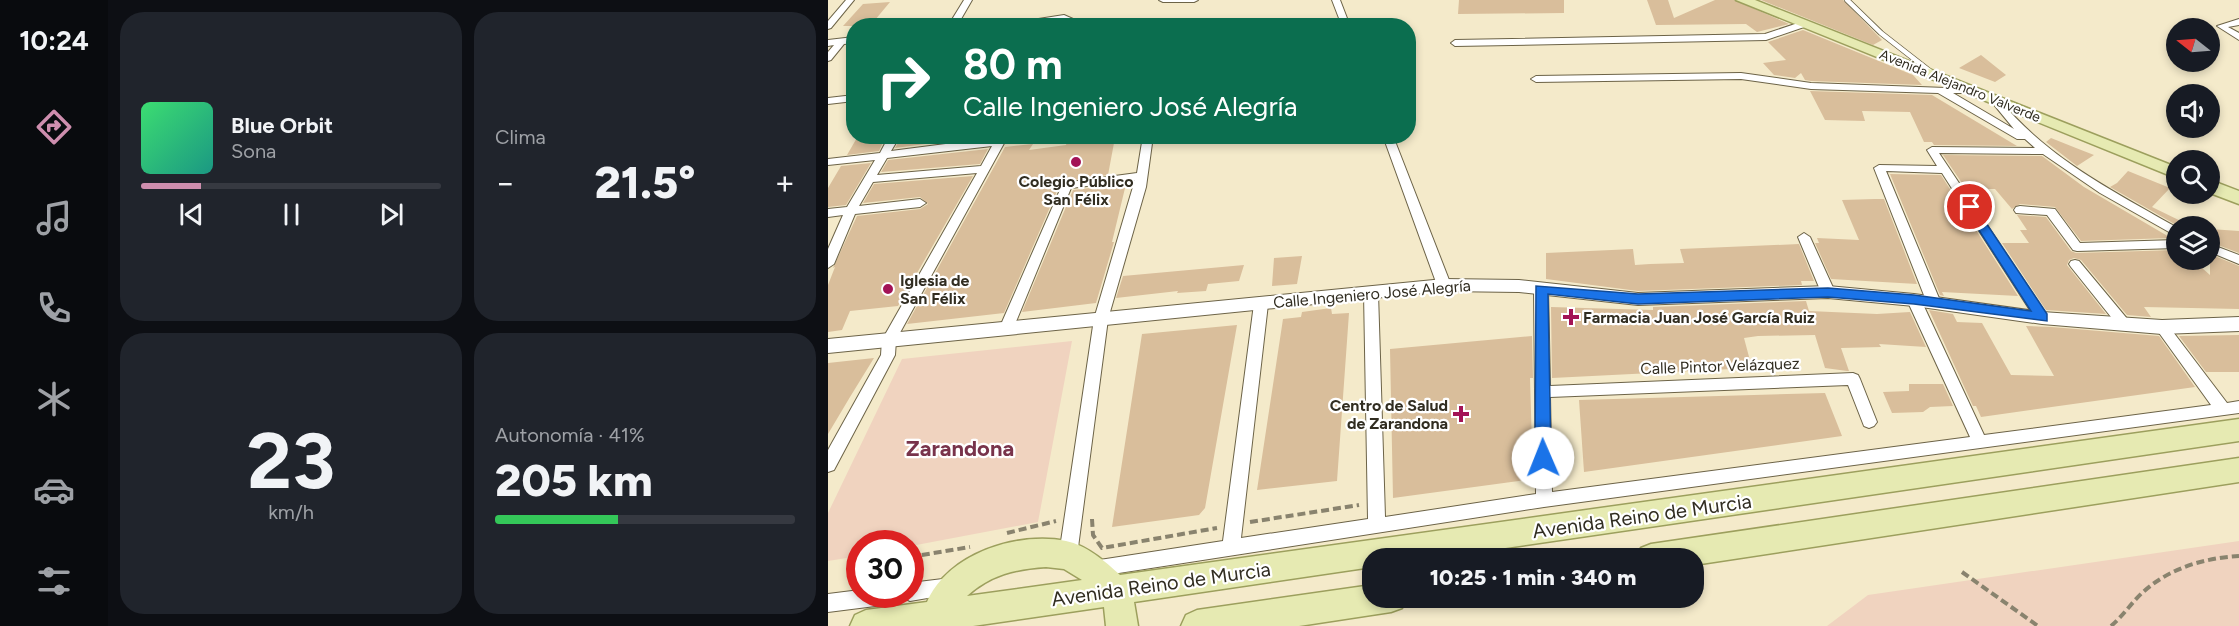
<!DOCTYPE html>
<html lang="es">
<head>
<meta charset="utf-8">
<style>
  body { margin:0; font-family:Figtree,sans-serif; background:#20242c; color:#f1f3f6; height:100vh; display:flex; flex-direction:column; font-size:22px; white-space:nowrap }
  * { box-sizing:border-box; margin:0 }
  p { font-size:20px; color:#9ea1a6 }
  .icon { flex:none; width:33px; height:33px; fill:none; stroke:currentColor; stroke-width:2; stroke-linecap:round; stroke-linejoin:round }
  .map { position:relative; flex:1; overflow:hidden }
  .drawer { display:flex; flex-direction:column; gap:12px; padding:12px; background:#0d0f14; width:720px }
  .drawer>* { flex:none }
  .top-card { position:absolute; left:18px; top:18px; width:570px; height:126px; border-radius:24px; box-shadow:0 3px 9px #0003; background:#0b6e4f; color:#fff; overflow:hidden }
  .needle { width:39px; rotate:287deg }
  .buttons { position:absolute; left:1338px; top:18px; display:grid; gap:12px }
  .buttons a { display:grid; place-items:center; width:54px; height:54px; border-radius:50%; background:#171b24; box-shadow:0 3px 9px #0003; font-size:30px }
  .speed { position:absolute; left:18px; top:530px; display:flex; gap:12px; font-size:30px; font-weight:700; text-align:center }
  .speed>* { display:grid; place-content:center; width:78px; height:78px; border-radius:50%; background:#171b24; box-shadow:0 3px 9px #0003; line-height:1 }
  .speed .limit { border:9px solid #d22; background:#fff; color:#111 }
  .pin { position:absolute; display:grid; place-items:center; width:51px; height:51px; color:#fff; margin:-26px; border:3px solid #fff; border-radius:50%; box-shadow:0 2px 6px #0007 }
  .me { position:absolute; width:66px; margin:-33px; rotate:359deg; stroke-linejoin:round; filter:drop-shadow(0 0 4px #0008) }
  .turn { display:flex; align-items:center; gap:21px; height:126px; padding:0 18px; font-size:27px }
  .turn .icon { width:78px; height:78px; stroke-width:2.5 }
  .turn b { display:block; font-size:42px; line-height:51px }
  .big { font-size:45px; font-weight:800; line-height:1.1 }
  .drawer .card { flex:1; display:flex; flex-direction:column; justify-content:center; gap:9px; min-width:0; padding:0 21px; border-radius:24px; background:#20242c }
  .drawer .dial { align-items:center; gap:0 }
  .dial b { font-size:78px; line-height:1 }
  .song { display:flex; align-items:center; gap:18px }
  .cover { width:72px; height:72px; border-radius:9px; background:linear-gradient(135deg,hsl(140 70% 55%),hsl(170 70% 35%)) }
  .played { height:6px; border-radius:3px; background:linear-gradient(90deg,#ce8eae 20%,#363941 20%) }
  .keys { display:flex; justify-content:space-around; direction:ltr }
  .heat { display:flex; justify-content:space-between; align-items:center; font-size:33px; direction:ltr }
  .charge { height:9px; border-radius:4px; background:linear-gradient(90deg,#34c759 41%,#363941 0) }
  .drawer .tiles { flex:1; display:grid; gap:12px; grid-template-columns:repeat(2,1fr) }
  .trip { position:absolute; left:534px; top:548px; width:342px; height:60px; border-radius:24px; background:#171b24; box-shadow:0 3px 9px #0003; font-weight:800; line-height:60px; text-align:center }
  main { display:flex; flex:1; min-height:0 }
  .tabs { display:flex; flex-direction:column; width:108px; justify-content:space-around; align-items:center; background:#090b0e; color:#9ea1a6 }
  .tabs .icon { width:42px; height:42px }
  .tabs .current { color:#ce8eae }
  .tabs b { font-size:27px; color:#f1f3f6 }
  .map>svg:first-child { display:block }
  .green { fill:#f0d3bf }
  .building { fill:#d9be9b }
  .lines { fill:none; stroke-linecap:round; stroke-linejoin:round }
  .service-casing { stroke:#6c6347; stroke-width:6 }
  .minor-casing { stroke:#6c6347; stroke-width:2 }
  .tertiary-casing { stroke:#6c6347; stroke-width:2 }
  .primary-casing { stroke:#9c9f5d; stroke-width:3 }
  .path { stroke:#89836e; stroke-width:4; stroke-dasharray:8 4; stroke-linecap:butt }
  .service { stroke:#fff; stroke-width:4.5 }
  .minor { fill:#fff; fill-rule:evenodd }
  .tertiary { fill:#fff; fill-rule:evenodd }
  .primary { fill:#e6eab2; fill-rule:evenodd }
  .route { fill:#1a73e8; stroke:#114b97; stroke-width:1.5 }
  .poi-dot { fill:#a31356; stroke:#fff; stroke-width:2 }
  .labels { text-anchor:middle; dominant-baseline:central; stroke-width:4.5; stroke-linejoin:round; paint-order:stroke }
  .far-street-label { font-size:14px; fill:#312d21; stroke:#fff }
  .poi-label { font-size:16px; font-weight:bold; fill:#312d21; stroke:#fff; text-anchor:start }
  .street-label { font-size:16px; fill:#312d21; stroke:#fff }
  .near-street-label { font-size:20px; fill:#312d21; stroke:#fff }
  .district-label { font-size:22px; font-weight:bold; fill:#78334b; stroke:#fff }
</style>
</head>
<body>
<main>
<nav class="tabs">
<b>10:24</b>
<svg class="icon current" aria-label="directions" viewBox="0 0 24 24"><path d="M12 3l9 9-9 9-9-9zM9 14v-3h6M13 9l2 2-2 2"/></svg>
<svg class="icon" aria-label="music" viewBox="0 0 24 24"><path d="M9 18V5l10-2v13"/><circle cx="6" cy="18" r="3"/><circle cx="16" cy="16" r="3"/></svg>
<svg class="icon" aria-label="phone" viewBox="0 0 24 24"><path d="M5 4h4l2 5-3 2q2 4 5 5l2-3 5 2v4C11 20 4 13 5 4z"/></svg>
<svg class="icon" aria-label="climate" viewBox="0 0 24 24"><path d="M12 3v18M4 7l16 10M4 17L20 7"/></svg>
<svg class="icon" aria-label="car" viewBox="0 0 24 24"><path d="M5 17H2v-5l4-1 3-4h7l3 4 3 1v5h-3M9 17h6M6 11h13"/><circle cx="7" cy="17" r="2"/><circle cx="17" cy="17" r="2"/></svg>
<svg class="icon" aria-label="filters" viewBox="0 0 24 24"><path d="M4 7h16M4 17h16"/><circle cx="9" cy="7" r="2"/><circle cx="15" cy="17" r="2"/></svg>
</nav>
<section class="drawer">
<div class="tiles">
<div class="card">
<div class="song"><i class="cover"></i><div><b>Blue Orbit</b><p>Sona</p></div></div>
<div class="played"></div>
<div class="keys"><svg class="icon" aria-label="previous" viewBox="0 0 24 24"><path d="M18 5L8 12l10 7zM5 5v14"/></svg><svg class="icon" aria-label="pause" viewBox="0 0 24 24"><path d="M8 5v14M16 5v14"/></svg><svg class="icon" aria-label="next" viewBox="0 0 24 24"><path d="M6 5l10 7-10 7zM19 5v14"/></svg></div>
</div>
<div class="card"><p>Clima</p>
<div class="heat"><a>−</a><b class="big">21.5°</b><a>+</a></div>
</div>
<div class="card dial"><b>23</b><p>km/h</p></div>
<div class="card"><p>Autonomía · 41%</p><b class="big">205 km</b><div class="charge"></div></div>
</div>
</section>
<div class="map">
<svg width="1411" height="626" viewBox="0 0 1411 626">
  <rect width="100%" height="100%" fill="#f4eaca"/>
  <path class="green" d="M244,341L210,522L83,546L82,543H32L31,556L0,561V513L74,359Z
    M1411,541V626H999L1040,595Z"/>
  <path class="building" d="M631,0H736V13L630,14Z
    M819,0H840L846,18L887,0H906L961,24L929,32L918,24L828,25Z
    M933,0H1015L1054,40L1045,45Z
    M62,2L42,26H15L35,4Z
    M975,30L1085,75L1094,85L983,81L977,80L973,73L967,78L946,75L935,63L958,60L940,42Z
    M1153,55L1178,75L1167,82L1131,68Z
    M982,91L1104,95L1189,146L1106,145L1104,142H1096L1082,112L1034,111L1037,121L997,120Z
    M30,136H58L51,151L19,155Z
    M74,136H158L67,148Z
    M273,137L272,140L281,139L280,143H286L280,175L233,182L176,313L79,324L177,147L205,144L201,150L238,145L239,141Z
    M1223,138L1248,148L1266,155L1249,166L1218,142Z
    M160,149L152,164L53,172L60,160Z
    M1115,155L1214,156L1256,187L1343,238L1253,241L1227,207L1192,204L1184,209L1167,189H1138Z
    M43,163L18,205L0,207V188L13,166Z
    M1300,171L1342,188L1324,207L1363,226H1350L1282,187L1289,183Z
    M1062,174L1113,175L1190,296L1114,292L1116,296L1112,295Z
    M145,176L70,306L22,311L14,330L0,332V285L7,267L5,268L29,216L92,209L100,204L92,197L35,203L46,184Z
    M298,184L284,242H286L268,303L194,312L245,190Z
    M1047,199H1056L1089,284L1003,279L987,243H991L989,238L1031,240L1014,200Z
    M1189,215L1218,217L1243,251L1248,253L1348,250V260H1365L1382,275V254L1411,266V309L1316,307L1323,317L1299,315L1253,260L1246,258L1241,260L1239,265L1278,314L1218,310L1174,243H1201L1192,230H1199Z
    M1382,229L1411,231V253L1382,242Z
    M971,244L986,281H973L974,285L810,291L718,279V253L805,249L807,265L822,264L856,263L852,249Z
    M474,256L469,284L444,286L446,258Z
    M416,265L411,281L380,284L378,291L349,293L350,291L288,298L295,276Z
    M978,301L981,311L1049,314L1082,312L1098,347L1051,344L1053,347L1013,348L1021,371H1019L997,368L987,335L930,336L916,338L924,368L724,378L723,307L825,310V307Z
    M503,308L504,314L521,313L509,481L429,490L455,319L473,317L474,312Z
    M1101,310L1125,314L1129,322L1154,323L1183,375L1226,376L1198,326L1224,327L1331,336L1367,387L1153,417L1148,406H1145Z
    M409,325L377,508L371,515L284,527L314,334Z
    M1411,335V372H1378L1351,336Z
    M704,336L705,378H702L705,479L565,498L562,349Z
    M46,358L22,397L0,434V363Z
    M1081,384H1115L1125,406L1102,407L1095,412L1064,413L1055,392L1081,391Z
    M997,393L1014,436L756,472L751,400Z"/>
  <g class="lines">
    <g class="service-casing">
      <path id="service" d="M1019,0L1053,33L1103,72"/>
    </g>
    <g class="minor-casing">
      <path id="minor" d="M18,0H26L3,28L0,29V21Z
        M136,0H144L129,26H120Z
        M331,0H370L366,2H335Z
        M504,0H512L522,26H514Z
        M236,15L245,19L244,26H235L237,22L235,21L194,26H165Z
        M1411,19V25L1400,27L1411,33V40L1389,26Z
        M976,21L980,24L979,26L938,40L627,46L623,43L627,40L937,34Z
        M26,37V43L16,44L3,60L0,61V52L6,45L0,46V40Z
        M913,73L983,83L1145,89V93H1125L1186,129L1163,101L1171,99C1218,157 1284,191 1348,227V236L1272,193L1215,154L1111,153L1221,318L1219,321H1209L1114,173L1058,171L1113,303L1106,308L1099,303L1046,168L1051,165L1109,166L1099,150L1104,147L1207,148L1197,139H1189L1110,93L983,89L913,79L708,82L703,79L708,76Z
        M26,95V101L0,104V98Z
        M61,136H72L63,151L180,136L68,340L67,355L6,470L0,472V450L53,355L54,340L149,173L45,182L31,206L92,199L98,203L92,207L27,214L6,264L0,268V249L15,215L0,217V209L19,207L47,160L0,165V159L52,153ZM164,146L153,166L49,175L59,158Z
        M315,136H325L318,187L280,319L249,555L246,561L240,563L234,561L231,555L266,319L307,180L243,188L185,329L178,334L171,329L235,183L309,173Z
        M555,136H565L623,285L621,288H611L609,285Z
        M1192,206L1227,209L1252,243L1348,240V248L1249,251L1245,250L1219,215L1188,213L1186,210L1188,207Z
        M976,233L982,237L1007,292L1005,295L1000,297L993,292L970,237Z
        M1382,244L1411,255V264L1382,252Z
        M1247,260L1251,261L1301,321L1303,324L1301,327H1291L1243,267L1241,264L1243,261Z
        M713,285L720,289L722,386L1025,373L1030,375L1032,379L1049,422L1046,426L1041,428L1036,426L1020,385L722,397L724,492L1142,437L1079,300L1086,295L1093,300L1156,435L1383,405L1329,330L1327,327L1329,324H1339L1399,403L1411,401V413L716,507L265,577L259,575L256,569L259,563L265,561L395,541L426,304L433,299L440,304L413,538L540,519L536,293L543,288L550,293L557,517L708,494L706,289Z
        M123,578L129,581L132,587L129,593L82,601L78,599L71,603L0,612V594L32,590V594H82V583Z"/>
    </g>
    <g class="tertiary-casing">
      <path id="tertiary" d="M616,279L691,280L810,293L1000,286L1086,294L1214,312L1334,320L1411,317V331L1334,334L1214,324L1086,306L1000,298L810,305L691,292L616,291L0,353V339Z"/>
    </g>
    <g class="primary-casing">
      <path id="primary" d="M908,0H927L1348,167V178Z
        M1382,180L1411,191V204L1382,193Z
        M1411,419V441L609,558H544V567L306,602L310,626H278L276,607L145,626H22L27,615L38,610L99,602C119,554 190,531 238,541C258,545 277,561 292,575ZM218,567L236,569L254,580L139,596C162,575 187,569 218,567Z
        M1411,458V482L866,565V558H808L813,548L823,544Z
        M544,585V597H578L574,608L563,612L471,626H353L358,615L369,610Z"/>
    </g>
    <path class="path" d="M264,519L265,535L274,548L389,528
      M422,522L531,505
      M179,533L228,521
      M82,557L142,547
      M1134,572L1210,626
      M584,606L641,597
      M1283,626C1295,616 1304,602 1315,592C1342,568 1376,558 1411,556"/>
    <use href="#service" class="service"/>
    <use href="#minor" class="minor"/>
    <use href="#tertiary" class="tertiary"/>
    <use href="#primary" class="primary"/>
  </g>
  <path class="route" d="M1142,204L1146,205L1219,314V321L1086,304L1000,297L810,304L720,294L723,458L721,463H709L707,458L708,286L810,294L1000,288L1086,295L1203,311L1136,207Z"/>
  <g class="poi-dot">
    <circle cx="248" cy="162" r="6"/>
    <circle cx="60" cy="289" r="6"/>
    <path d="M740 308h6v6h6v6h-6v6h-6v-6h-6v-6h6z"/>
    <path d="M630 405h6v6h6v6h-6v6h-6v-6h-6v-6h6z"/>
  </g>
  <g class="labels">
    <g class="far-street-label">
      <text transform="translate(1132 86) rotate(22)">Avenida Alejandro Valverde</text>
    </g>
    <g class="poi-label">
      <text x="248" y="181" text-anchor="middle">Colegio Público<tspan x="248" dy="18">San Félix</tspan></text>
      <text x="72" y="280">Iglesia de<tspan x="72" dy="18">San Félix</tspan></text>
      <text x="755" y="317">Farmacia Juan José García Ruiz</text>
      <text x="620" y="405" text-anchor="end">Centro de Salud<tspan x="620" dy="18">de Zarandona</tspan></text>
    </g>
    <g class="street-label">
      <text transform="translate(544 294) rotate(-5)">Calle Ingeniero José Alegría</text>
      <text transform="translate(892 366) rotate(-2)">Calle Pintor Velázquez</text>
    </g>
    <g class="near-street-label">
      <text transform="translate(814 516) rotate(-8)">Avenida Reino de Murcia</text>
      <text transform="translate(333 584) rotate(-8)">Avenida Reino de Murcia</text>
    </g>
    <g class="district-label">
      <text x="132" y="448">Zarandona</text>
    </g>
  </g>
</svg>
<div class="buttons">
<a><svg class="needle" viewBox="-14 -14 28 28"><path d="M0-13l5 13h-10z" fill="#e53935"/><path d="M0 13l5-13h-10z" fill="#9ea1a6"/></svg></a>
<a><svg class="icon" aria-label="sound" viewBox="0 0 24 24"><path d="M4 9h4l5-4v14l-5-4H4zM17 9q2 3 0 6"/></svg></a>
<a><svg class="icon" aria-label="search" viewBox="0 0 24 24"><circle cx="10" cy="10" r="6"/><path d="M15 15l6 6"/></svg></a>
<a><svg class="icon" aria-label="layers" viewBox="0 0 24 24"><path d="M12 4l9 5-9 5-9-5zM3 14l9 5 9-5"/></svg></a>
</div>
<div class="speed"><div class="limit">30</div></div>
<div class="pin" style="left:1142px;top:207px;background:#d93025"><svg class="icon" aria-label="arrive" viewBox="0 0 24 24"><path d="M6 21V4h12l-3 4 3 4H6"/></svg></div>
<svg class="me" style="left:715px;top:458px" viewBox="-20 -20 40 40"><circle r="19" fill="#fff"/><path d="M0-13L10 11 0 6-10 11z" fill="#1a73e8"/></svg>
<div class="trip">10:25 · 1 min · 340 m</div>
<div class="top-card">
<div class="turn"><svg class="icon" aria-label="right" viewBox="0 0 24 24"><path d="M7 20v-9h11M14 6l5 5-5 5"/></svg><div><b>80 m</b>Calle Ingeniero José Alegría</div></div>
</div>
</div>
</main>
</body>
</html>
